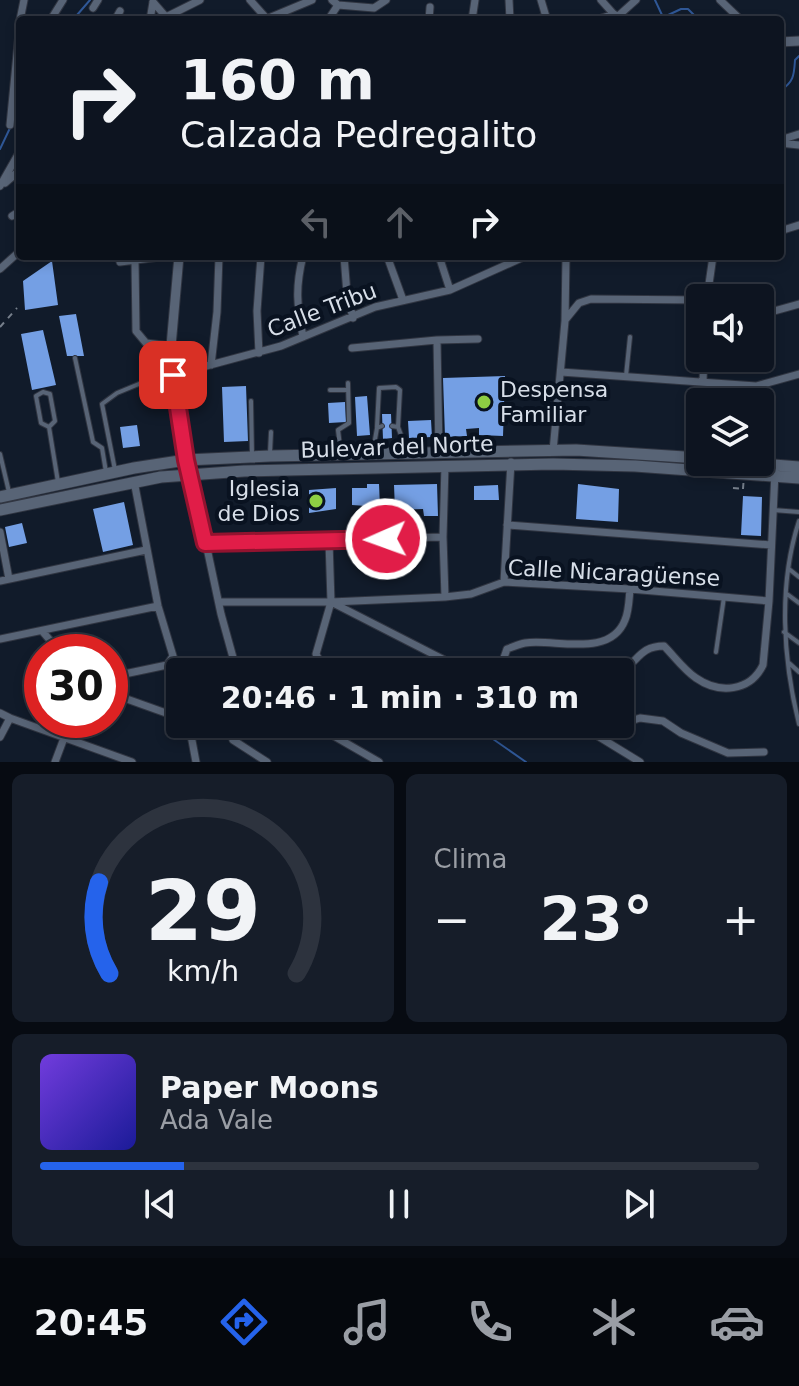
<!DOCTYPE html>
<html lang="es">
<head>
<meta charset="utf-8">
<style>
  body { margin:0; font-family:"DejaVu Sans",sans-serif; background:#161d29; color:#f1f3f6; height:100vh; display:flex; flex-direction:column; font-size:30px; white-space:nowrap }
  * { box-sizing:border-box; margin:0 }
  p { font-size:26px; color:#9a9ea5 }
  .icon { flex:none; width:44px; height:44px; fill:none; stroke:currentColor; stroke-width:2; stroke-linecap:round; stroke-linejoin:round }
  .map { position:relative; height:762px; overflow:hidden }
  .drawer { display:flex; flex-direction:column; gap:12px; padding:12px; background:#070b12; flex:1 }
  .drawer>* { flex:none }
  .top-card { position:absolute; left:16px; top:16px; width:768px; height:244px; border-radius:8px; box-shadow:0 4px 12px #0003,0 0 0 2px #2d333e; background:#0d1420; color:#f1f3f6; overflow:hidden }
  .controls { position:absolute; left:686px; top:284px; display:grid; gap:16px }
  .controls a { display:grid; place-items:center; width:88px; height:88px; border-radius:8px; background:#0d1420; box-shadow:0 4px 12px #0003,0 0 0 2px #2d333e; font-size:40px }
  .speed { position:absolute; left:24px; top:634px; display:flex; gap:16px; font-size:40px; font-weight:700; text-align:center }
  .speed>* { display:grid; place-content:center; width:104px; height:104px; border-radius:50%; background:#0d1420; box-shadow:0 4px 12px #0003,0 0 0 2px #2d333e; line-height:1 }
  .speed .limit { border:12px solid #d22; background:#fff; color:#111 }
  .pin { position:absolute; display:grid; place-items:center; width:68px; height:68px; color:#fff; margin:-34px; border-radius:16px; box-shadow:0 4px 12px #0006 }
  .me { position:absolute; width:88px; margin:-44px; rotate:268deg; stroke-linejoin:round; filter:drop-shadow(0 0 6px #0008) }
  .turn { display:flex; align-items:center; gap:28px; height:168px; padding:0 32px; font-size:36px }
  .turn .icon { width:104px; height:104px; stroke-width:2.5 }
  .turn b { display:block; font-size:56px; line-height:68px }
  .lanes { display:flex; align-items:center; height:76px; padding:0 32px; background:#0003; justify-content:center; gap:40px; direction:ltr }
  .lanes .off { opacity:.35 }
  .big { font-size:60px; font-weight:700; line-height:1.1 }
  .drawer .widget { flex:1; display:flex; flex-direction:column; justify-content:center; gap:12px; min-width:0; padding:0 28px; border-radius:12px; background:#161d29 }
  .drawer .dial { align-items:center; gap:0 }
  .dial svg { height:208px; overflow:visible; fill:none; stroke:#2d333e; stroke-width:7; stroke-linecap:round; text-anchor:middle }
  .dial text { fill:#f1f3f6; stroke:none }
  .song { display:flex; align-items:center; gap:24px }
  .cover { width:96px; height:96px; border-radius:12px; background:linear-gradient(135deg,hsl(260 70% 55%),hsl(240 70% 35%)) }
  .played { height:8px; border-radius:4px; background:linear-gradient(90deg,#2563eb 20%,#2d333e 20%) }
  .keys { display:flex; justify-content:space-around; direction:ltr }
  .heat { display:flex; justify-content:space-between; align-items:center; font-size:44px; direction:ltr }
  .drawer .tiles { flex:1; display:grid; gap:12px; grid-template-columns:1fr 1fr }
  .widget:last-child { grid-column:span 2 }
  .trip { position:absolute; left:166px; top:658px; width:468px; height:80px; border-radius:8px; background:#0d1420; box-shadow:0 4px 12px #0003,0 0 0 2px #2d333e; font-weight:700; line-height:80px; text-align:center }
  .menu { display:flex; height:128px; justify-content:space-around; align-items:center; background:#05080d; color:#9a9ea5 }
  .menu .icon { width:56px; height:56px }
  .menu .current { color:#2563eb }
  .menu b { font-size:36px; color:#f1f3f6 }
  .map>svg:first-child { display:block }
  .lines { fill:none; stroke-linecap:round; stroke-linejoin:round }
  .stream { stroke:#2f5796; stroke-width:2 }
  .building { fill:#749fe4 }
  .service-casing { stroke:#303541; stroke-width:6 }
  .minor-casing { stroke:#303541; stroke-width:9 }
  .tertiary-casing { stroke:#303541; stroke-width:11 }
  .secondary-casing { stroke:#303541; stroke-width:13 }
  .path { stroke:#767f8b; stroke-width:2; stroke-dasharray:6 6; stroke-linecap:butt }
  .service { stroke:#586476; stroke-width:4 }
  .minor { stroke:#586476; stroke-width:7 }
  .tertiary { stroke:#586476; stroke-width:9 }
  .secondary { stroke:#586476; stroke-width:11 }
  .path-bridge { stroke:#767f8b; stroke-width:2; stroke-dasharray:6 6; stroke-linecap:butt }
  .route-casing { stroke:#92132f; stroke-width:20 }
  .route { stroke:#e11d48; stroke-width:14 }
  .poi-dot { fill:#8ece43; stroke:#091220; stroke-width:3 }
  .labels { text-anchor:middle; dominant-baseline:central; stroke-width:8; stroke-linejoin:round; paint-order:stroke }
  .street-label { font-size:22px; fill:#d7dee8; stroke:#091220 }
  .poi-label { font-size:22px; fill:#d7dee8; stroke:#091220; text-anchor:start }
</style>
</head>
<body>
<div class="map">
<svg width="799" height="762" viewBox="0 0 799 762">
  <rect width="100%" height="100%" fill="#111b2a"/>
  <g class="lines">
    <path class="stream" d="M655,0L662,15L666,16L681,9H688L699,20
      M68,20L77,15L90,0
      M780,91C794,82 794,75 795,60L799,56
      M0,149L10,128
      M480,730L526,762"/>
  </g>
  <path class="building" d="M52,261L58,305L25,310L23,281Z
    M76,314L84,356H67L59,316Z
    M43,330L56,385L32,390L21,334Z
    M505,376L503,436L479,435V428L466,429L467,436L445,437L443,378Z
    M246,386L248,441L224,442L222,387Z
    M367,396L370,435L357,436L355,397Z
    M345,402L346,422L329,423L328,403Z
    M382,414H391L392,438L383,439Z
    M431,420L432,437L409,438L408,421Z
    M137,425L140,446L123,448L120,427Z
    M367,484H379L380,507L352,505V488H367Z
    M437,484L438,516H424L423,509L395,510L394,485Z
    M578,484L619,489L618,522L576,519Z
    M498,485L499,500H474V486Z
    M336,488V509L309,513V490Z
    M743,496L762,497L761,536L741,535Z
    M124,502L133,545L103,552L93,509Z
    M22,523L27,543L9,547L5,527Z"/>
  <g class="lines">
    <g class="service-casing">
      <path id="service" d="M75,358L93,442L102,448L106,472
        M626,376L630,337
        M330,390H348
        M251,401L252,455
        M392,426L398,427L407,451
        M49,427L41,423L36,396L43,392L50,394L55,421L49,427L58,482
        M377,427L379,388L396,387L400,390L398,427
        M373,451L377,428L382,426
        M270,453L271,432
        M0,454L9,492
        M341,454L338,430L349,423L348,383
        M115,470L102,404L117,393L151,379
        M773,510L799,512
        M799,521C778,585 783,660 799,724
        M789,569L799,577
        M787,594L799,603
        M784,632L799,643
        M716,652L724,597
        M789,663L799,672"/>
    </g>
    <g class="minor-casing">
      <path id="minor" d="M250,0L268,20
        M332,0L338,5L374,8L386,0
        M509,0L510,20
        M541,0L547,20
        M601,0L619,20
        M720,0L741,20
        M153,2L167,18
        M93,8L98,0
        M53,16L63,0
        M166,17L200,0
        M617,17L636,0
        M20,20L24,0
        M115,20L120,11
        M150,20L153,2
        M264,20L312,0
        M328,20L338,5
        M429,20L430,7
        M472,20L475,0
        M532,20L546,17
        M596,20L614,14
        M10,125L20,23
        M780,140L799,134
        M780,143L799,145
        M5,183L20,170
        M0,186L20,151
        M12,216L20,211
        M780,231L799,225
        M303,256C295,288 297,305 303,337
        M344,256L347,294L353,318
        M387,256L403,300
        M439,256L450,290
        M135,261L136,331L146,343L171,346
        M120,262L168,256
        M0,269L20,251
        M707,298L713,256
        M760,315L799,304
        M566,319L579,303L591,299L700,300
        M437,340L439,452
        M352,348L437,340L478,339
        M259,353L257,311L261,256
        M211,365L217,312L219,256
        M561,372L756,386L799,374
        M173,375L281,346L375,307L450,290L526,256
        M702,402L704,358
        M553,451L565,321L566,256
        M697,457L700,420
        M191,473L221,614L237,672
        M507,525L771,545
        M0,532L9,579
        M329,541L331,602L316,654L319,660L342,672
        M205,543L443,537
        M0,581L146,550
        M504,582L511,462
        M445,597L443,537L445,465
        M219,602H331L445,597L471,594L504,582L630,589L769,601
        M333,603L468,672
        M43,632L60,652
        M0,639L158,606
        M499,672L507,649C513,647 519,644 525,643C553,638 610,659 625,620C629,611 629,599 630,589
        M619,672C638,664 638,646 664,646C674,656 684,670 696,678C719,694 750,692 763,665L769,601L775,472
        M110,677L167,665L173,656L158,606L134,481
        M110,693L180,718
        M0,713L10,718L132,762
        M187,724L190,730L196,762
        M313,724L379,762
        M445,724L466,734
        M578,724L640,762
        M593,733L640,718L663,721L681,733L728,753L764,752
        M0,737L10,718
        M233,740L267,762
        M55,762L64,738"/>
    </g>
    <g class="tertiary-casing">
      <path id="tertiary" d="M780,42L799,41
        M179,256L171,346L186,460L191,473"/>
    </g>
    <g class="secondary-casing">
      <path id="secondary" d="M738,462L799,467
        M0,497L134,468L186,460L270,456L576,450L700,458
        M0,510L161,477L244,471L553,464L635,466L799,478"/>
    </g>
    <path class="path" d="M0,327L17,308
      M733,488L743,489"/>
    <use href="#service" class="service"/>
    <use href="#minor" class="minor"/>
    <use href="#tertiary" class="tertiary"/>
    <use href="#secondary" class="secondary"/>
    <path class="path-bridge" d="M743,489L745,462"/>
  </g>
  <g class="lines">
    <g class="route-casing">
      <path id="route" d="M173,375L186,460L205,543L386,539"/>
    </g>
    <use href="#route" class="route"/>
  </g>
  <g class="poi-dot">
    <circle cx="484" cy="402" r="8"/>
    <circle cx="316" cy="501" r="8"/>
  </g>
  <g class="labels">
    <g class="street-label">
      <text transform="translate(322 310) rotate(-21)">Calle Tribu</text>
      <text transform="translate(397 447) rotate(-2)">Bulevar del Norte</text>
      <text transform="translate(614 573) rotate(3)">Calle Nicaragüense</text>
    </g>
    <g class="poi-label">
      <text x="500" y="389">Despensa<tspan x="500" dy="25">Familiar</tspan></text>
      <text x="300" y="488" text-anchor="end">Iglesia<tspan x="300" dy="25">de Dios</tspan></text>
    </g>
  </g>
</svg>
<div class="controls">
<a><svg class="icon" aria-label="sound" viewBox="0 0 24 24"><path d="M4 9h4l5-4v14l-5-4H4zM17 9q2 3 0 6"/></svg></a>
<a><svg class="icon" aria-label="layers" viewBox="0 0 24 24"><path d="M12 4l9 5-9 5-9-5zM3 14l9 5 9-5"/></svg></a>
</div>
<div class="speed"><div class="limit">30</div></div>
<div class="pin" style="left:173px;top:375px;background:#d93025"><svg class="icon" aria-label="arrive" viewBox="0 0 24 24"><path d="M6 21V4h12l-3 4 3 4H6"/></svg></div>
<svg class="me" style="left:386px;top:539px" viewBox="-20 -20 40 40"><circle r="17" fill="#e11d48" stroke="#fff" stroke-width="3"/><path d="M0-11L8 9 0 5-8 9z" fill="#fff"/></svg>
<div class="trip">20:46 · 1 min · 310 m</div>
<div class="top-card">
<div class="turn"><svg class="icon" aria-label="right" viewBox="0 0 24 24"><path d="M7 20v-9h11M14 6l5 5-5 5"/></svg><div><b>160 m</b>Calzada Pedregalito</div></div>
<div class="lanes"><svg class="icon off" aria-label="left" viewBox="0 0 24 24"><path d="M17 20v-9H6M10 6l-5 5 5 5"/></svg><svg class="icon off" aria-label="ahead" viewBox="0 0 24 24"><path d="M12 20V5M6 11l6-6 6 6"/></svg><svg class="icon" aria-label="right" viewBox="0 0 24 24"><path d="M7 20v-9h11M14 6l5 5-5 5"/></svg></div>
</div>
</div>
<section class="drawer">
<div class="tiles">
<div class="widget dial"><svg viewBox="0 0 100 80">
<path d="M14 69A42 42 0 1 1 86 69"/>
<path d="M14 69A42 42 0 0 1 10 34" stroke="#2563eb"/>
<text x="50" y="56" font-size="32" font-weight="700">29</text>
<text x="50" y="72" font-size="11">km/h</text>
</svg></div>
<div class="widget"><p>Clima</p>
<div class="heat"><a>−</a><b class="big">23°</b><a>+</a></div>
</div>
<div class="widget">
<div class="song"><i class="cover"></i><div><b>Paper Moons</b><p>Ada Vale</p></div></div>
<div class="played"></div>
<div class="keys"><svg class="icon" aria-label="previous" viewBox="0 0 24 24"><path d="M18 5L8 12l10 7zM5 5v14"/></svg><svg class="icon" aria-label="pause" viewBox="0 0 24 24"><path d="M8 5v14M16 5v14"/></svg><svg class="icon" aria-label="next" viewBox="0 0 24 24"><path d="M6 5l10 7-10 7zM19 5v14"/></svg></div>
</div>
</div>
</section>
<nav class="menu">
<b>20:45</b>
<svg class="icon current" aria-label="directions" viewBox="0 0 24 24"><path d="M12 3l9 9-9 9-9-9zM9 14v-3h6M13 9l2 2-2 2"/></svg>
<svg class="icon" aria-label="music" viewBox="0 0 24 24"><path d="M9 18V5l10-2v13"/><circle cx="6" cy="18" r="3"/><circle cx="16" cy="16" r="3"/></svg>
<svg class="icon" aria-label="phone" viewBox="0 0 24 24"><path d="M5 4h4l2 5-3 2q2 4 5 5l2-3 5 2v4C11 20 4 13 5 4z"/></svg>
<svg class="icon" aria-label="climate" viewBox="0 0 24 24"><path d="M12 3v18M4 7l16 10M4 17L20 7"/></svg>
<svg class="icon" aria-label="car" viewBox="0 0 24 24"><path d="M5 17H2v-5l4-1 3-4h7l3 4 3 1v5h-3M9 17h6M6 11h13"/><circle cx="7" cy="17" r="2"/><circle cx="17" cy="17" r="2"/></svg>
</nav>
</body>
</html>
